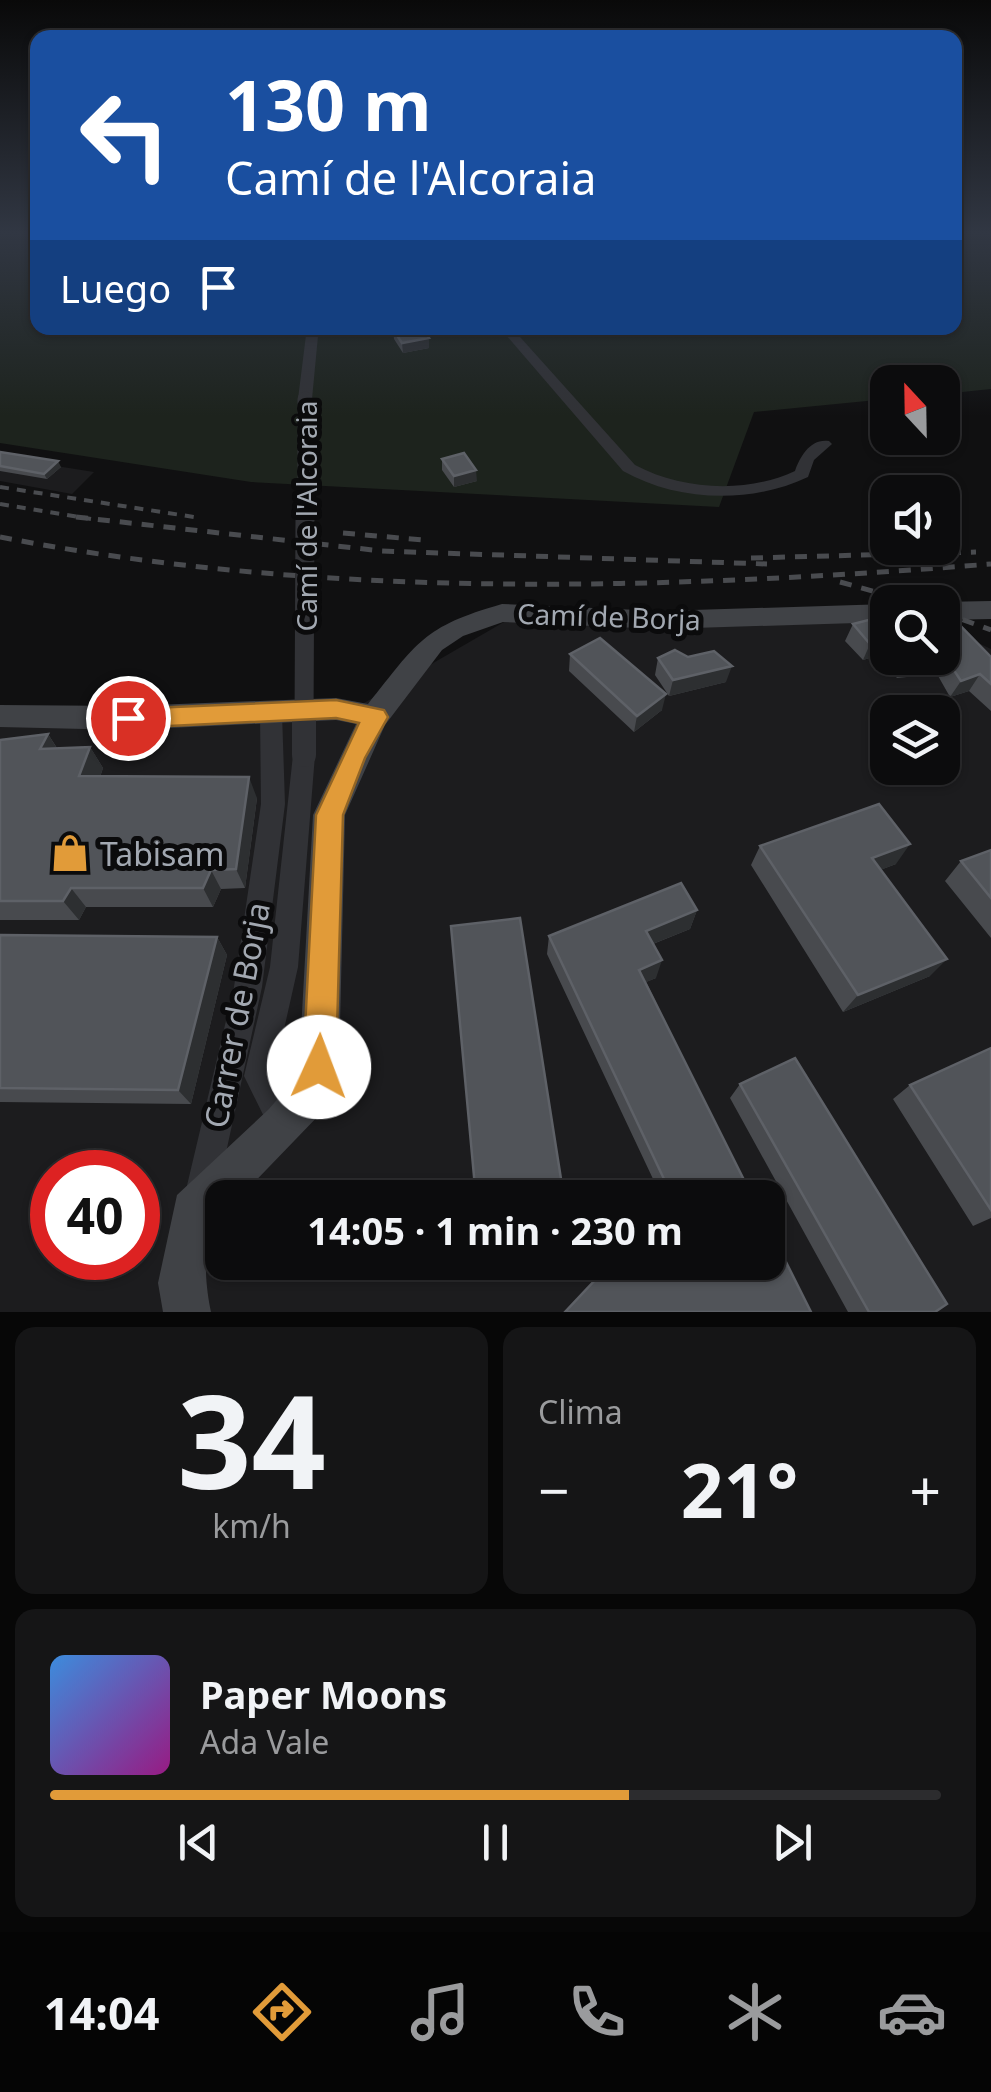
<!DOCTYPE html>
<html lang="es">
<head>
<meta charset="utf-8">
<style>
  body { margin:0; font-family:"Noto Sans",sans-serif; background:#151516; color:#f1f3f6; height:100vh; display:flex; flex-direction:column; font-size:38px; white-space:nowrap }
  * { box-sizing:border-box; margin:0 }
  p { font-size:32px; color:#9a9b9d }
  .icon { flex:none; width:55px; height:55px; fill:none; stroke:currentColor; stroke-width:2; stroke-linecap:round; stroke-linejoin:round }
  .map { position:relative; height:1312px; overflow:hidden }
  .side { display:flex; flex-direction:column; gap:15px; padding:15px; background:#070707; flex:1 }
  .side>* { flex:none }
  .banner { position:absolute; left:30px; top:30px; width:932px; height:305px; border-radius:20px; box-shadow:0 2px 8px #0004,0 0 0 2px #2c2c2e; background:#1a4fa0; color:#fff; overflow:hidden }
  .needle { width:65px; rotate:338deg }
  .tools { position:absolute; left:870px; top:365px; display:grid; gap:20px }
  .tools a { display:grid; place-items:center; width:90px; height:90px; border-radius:20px; background:#0c0c0d; box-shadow:0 2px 8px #0004,0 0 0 2px #2c2c2e; font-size:50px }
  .speed { position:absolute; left:30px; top:1150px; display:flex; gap:20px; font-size:50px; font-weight:700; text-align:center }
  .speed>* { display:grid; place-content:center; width:130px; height:130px; border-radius:50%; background:#0c0c0d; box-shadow:0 2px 8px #0004,0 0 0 2px #2c2c2e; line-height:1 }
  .speed .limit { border:15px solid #d22; background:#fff; color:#111 }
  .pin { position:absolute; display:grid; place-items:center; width:85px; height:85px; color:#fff; margin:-42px; border:5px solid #fff; border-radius:50%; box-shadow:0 2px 10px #0007 }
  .me { position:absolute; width:110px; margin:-55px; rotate:2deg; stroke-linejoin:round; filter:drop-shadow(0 0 8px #0008) }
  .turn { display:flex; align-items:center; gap:35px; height:210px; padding:0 30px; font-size:45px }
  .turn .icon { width:130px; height:130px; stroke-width:2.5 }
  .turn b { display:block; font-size:70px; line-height:85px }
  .then { display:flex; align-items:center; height:95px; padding:0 30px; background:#0003; gap:20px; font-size:38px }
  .big { font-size:75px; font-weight:700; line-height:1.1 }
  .side .tile { flex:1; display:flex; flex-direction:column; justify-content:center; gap:15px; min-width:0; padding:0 35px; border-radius:20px; background:#151516 }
  .side .dial { align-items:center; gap:0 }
  .dial b { font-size:130px; line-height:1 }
  .song { display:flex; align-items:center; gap:30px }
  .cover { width:120px; height:120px; border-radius:15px; background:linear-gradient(135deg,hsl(210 70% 55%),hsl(310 70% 35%)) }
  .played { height:10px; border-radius:5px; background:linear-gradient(90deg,#e19b39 65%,#2c2c2e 65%) }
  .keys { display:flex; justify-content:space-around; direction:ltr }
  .heat { display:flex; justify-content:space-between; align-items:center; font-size:55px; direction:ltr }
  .side .tiles { flex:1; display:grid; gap:15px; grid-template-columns:1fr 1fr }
  .tile:last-child { grid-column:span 2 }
  .trip { position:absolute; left:205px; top:1180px; width:580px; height:100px; border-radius:20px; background:#0c0c0d; box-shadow:0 2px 8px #0004,0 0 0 2px #2c2c2e; font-weight:700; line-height:100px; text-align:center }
  .tabs { display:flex; height:160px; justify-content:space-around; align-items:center; background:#050505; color:#9a9b9d }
  .tabs .icon { width:70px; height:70px }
  .tabs .active { color:#e19b39 }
  .tabs b { font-size:45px; color:#f1f3f6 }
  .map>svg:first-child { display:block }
  .built { fill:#1c1c1e; fill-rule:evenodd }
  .green { fill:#1d231d }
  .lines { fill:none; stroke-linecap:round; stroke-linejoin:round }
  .street { fill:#313236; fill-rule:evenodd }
  .secondary { fill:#404246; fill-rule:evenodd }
  .rail-far1 { stroke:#494b4f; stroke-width:4; stroke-dasharray:9 8; stroke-linecap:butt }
  .rail { stroke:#494b4f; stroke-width:5; stroke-dasharray:12 10; stroke-linecap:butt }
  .street-bridge-far2 { stroke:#313236; stroke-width:15 }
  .street-bridge-far1 { stroke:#313236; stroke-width:19 }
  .street-bridge { stroke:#313236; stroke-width:24 }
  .wall { fill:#484a4e }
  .shaded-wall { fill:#2d2f31 }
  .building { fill:#515459; stroke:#5e6167; stroke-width:2.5 }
  .route { fill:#e19b39; stroke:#926525; stroke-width:2.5 }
  .labels { text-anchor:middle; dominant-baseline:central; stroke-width:10; stroke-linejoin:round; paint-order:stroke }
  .street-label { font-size:28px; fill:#a2a8b1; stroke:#0b0b0c }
  .near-poi-label { font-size:32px; fill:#a2a8b1; stroke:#0b0b0c; text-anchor:start }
  .near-street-label { font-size:32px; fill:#a2a8b1; stroke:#0b0b0c }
</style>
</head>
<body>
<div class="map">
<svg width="991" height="1312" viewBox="0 0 991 1312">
  <rect width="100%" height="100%" fill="#101011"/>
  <path class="built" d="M0,457L94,472L72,494L0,481Z
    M504,622L887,623L888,658H942L943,626L991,649V1312H0V716L352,710ZM888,712H942V768H888ZM52,1172H138V1258H52ZM222,1198H768V1262H222Z"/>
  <path class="green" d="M0,232H37L38,328H955V232H991V389L943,394L942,382H888L887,399L754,412L719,507L251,482L0,443Z"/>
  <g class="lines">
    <path class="street" d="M314,328H328L318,336L312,399L305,403L298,399L306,335Z
      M500,328H512L635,465C682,490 746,494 795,471C800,456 811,438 829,441L832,444L814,460L808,477C751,504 678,502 623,471Z
      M271,705L279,707L282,713L285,804L262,987L217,1194L212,1205L201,1210L190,1205L185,1194L234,987L261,804L260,713L263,707Z
      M304,746L312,749L315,755L298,967L274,1074L299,1124L295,1135L284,1139L273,1135L244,1076L270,967L293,755L296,749Z"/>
    <path class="secondary" d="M991,601V619L942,620L940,602Z
      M502,604L661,611L888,604V622L661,629L503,622L463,636L442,650L385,725L345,815L339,1067L322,1112L239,1198H222V1213C200,1235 205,1284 211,1312H163L158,1283L177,1195L269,1109L292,1082L299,1067L313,815L356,724L336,720L128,730L0,727V705L128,706L336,698L368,704C418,642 422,627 502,604Z"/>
    <path class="rail-far1" d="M0,487L194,517
      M0,504L91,519"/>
    <path class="rail" d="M76,517L382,551L767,564
      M343,533L423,540
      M0,537C325,600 662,590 991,564
      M751,558L976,552
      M840,582L912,602
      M942,612L991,630"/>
    <path class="street-bridge-far2" d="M305,519V399"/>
    <path class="street-bridge-far1" d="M304,723L305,517"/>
    <path class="street-bridge" d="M304,755V721"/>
  </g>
  <path class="wall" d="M393,329L429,338V348L403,353L394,339Z
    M0,452L61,467L47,479L0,471Z
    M442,459L477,481L454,487L442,470Z
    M888,615V658L991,657V711L969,691L950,697L937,674L897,678L876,656L863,660L845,641L853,624Z
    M570,654L662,710L634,732L569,671Z
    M658,658L726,682L669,696L655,675Z
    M48,734L57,748L90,747L103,768L100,777L257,798L245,888L221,889L213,907H86L79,920H0V740Z
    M760,846L896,864L880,870L930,976L843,1012L751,865Z
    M991,850V938L945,881L961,861Z
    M697,910L690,929L653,944L656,978L646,982L753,1198H662L547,954L549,936Z
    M0,935L217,937L227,955L191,1104L0,1102Z
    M991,1048V1218L973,1226L893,1099L910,1085Z
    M740,1084L935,1312H848L730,1098Z"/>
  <path class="shaded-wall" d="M429,338V348L403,353L402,343Z
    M58,461L61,467L47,479L44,474Z
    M476,470L477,481L454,487V476Z
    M884,640L876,656L863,660L870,644Z
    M732,666L726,682L669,696L673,680Z
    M980,674L969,691L950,697L961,681Z
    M666,694L662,710L634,732L637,716Z
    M48,734L61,755L40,749Z
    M90,747L103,768L93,797L79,776Z
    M249,777L257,798L245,888L236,869Z
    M910,844L896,864L859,878L872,858Z
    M211,870L221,889L213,907L203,888Z
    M71,888L86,907L79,920L63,901Z
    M697,910L690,929L640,949L646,931Z
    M217,937L227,955L191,1104L178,1090Z
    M947,959L930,976L843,1012L858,995Z
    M662,960L656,978L634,987L639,970Z"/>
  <path class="building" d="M403,328H421L429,338L402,343L393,329Z
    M0,452L58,461L44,474L0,466Z
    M464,453L476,470L454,476L442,459Z
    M942,612H947L991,657V684L980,674L961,681L946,658L906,662L902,658H942Z
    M888,615V643L884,640L870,644L853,624Z
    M600,638L666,694L637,716L570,654Z
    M675,650L688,657L714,651L732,666L673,680L658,658Z
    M48,734L40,749L90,747L79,776L249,777L236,869L211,870L203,888H71L63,901H0V740Z
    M879,804L910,844L872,858L947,959L858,995L760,846Z
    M991,850V898L961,861Z
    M681,883L697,910L646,931L662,960L639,970L753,1198H673L549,936Z
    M520,918L564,1198H476L451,926Z
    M0,935L217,937L178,1090L0,1088Z
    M991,1048V1210L910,1085Z
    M795,1058L947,1304L935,1312H869L740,1084Z
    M768,1226L811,1312H565L612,1262H768Z"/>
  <linearGradient id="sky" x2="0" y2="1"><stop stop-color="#090909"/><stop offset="0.56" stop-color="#313743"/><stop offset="1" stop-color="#313743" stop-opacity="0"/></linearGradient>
  <rect width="991" height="416" fill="url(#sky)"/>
  <path class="route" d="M336,700L384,710L388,717L365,758L343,815L336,1067L331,1079L319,1084L307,1079L303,1067L316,815L359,723L336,718L128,728L116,718L128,709Z"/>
  <defs>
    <g id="shop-bare" transform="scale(3)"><path d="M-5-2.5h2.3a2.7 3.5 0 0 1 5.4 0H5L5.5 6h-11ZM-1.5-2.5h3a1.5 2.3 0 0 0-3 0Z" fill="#e19b39" stroke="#0b0b0c" stroke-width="2.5" paint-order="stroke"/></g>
  </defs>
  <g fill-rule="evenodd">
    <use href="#shop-bare" x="70" y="853"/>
  </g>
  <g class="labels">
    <g class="street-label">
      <text transform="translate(306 516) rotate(-90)">Camí de l'Alcoraia</text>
      <text transform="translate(609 616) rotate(2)">Camí de Borja</text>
    </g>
    <g class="near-poi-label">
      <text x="100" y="853">Tabisam</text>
    </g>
    <g class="near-street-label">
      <text transform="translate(236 1015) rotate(-79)">Carrer de Borja</text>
    </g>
  </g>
</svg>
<div class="tools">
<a><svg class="needle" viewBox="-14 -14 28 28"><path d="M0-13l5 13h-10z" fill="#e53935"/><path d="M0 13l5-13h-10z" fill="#9a9b9d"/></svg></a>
<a><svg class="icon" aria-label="sound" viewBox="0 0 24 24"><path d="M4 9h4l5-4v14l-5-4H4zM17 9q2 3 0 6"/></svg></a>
<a><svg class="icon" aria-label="search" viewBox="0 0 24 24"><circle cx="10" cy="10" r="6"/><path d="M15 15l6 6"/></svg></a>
<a><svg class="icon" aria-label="layers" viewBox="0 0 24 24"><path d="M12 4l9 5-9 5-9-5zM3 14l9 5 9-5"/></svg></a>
</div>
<div class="speed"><div class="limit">40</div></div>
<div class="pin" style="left:128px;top:718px;background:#d93025"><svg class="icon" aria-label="arrive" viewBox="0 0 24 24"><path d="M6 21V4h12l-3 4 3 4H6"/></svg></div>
<svg class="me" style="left:319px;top:1067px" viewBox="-20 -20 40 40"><circle r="19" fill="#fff"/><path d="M0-13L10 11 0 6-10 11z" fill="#e19b39"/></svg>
<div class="trip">14:05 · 1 min · 230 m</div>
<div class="banner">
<div class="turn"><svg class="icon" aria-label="left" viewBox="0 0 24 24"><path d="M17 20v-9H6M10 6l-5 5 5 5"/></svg><div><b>130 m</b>Camí de l'Alcoraia</div></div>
<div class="then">Luego<svg class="icon" aria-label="arrive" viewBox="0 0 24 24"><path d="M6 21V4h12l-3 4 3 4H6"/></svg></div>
</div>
</div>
<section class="side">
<div class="tiles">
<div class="tile dial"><b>34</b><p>km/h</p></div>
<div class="tile"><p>Clima</p>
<div class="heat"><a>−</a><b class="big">21°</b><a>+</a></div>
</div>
<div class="tile">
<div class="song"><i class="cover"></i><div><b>Paper Moons</b><p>Ada Vale</p></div></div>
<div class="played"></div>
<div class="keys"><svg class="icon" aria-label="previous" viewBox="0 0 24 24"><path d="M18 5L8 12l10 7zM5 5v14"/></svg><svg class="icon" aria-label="pause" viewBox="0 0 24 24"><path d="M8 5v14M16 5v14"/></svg><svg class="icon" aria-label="next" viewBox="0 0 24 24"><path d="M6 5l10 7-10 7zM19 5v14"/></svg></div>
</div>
</div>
</section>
<nav class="tabs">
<b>14:04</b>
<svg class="icon active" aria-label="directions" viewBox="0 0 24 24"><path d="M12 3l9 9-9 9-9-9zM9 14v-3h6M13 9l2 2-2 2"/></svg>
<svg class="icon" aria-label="music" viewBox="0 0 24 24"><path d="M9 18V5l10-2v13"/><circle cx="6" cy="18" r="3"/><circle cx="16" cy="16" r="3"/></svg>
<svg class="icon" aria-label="phone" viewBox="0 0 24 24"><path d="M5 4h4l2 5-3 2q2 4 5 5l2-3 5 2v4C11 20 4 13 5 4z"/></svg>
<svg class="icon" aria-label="climate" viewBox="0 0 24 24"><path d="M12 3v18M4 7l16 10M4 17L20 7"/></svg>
<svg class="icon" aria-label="car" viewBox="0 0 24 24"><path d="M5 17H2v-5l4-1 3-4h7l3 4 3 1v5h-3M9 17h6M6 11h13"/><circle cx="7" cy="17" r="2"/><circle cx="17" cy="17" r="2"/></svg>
</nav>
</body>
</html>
